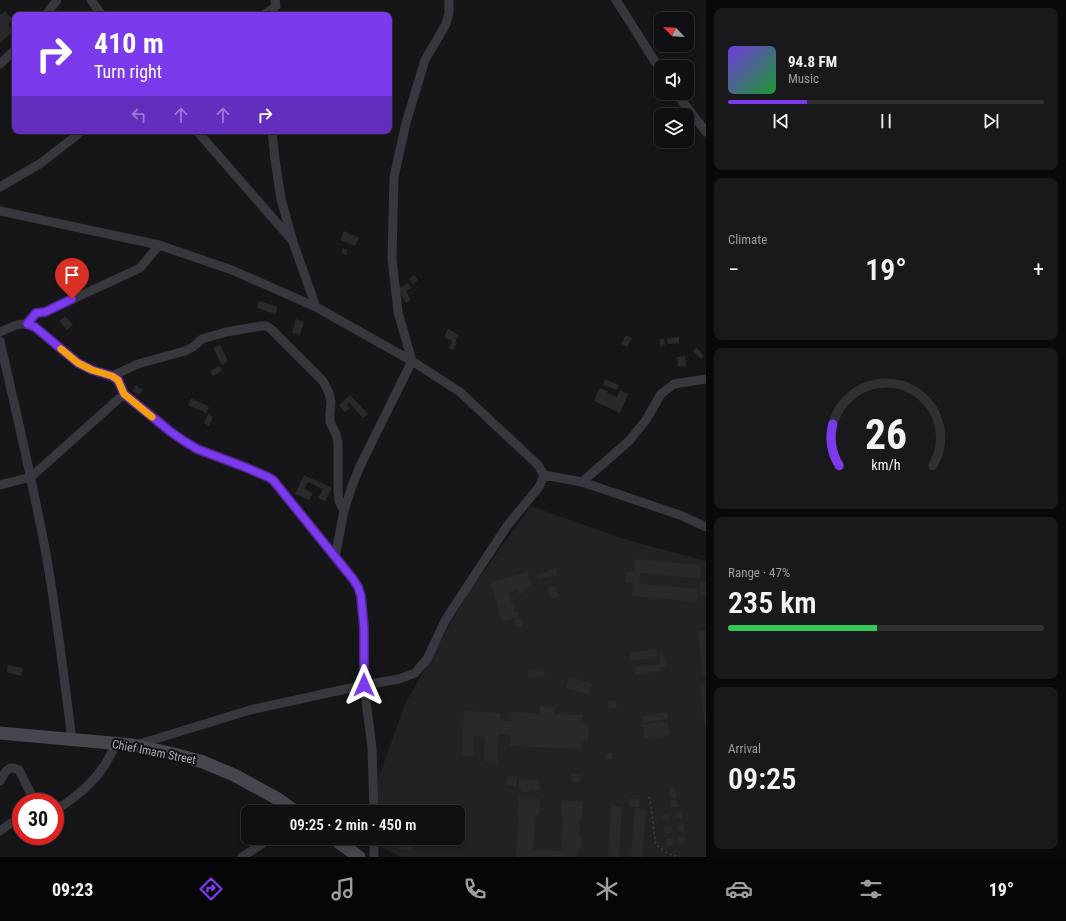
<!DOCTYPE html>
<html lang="en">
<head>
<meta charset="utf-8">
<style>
  body { margin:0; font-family:"Roboto Condensed",sans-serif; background:#19191b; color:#f1f3f6; height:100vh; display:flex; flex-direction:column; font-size:15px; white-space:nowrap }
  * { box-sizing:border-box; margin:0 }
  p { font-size:13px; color:#9c9d9f }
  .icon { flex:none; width:22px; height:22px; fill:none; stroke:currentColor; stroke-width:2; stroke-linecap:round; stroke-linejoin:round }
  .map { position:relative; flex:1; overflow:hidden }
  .side { display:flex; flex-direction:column; gap:8px; padding:8px; background:#09090a; width:360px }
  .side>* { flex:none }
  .top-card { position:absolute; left:12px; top:12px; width:380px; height:122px; border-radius:8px; box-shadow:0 2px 6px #0003,0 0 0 1px #303032; background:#7c3aed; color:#fff; overflow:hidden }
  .needle { width:26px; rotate:295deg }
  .tools { position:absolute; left:654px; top:12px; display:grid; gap:8px }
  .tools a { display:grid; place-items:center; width:40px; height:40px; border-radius:8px; background:#101012; box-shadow:0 2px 6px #0003,0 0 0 1px #303032; font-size:20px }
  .speed { position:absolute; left:12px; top:793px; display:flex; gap:8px; font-size:20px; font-weight:700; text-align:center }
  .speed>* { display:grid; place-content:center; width:52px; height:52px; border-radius:50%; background:#101012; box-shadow:0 2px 6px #0003,0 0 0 1px #303032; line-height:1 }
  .speed .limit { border:6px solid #d22; background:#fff; color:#111 }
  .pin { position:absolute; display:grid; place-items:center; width:34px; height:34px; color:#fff; margin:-41px -17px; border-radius:50% 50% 50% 0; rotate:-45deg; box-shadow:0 0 4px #0007 }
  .pin .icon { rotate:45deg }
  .me { position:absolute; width:44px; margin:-22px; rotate:0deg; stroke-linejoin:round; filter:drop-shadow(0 0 3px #0008) }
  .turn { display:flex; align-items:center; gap:14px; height:84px; padding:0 16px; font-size:18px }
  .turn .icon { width:52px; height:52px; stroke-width:2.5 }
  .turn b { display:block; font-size:28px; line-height:34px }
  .lanes { display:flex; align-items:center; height:38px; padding:0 16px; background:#0003; justify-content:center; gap:20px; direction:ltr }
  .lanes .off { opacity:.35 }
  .big { font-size:30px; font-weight:600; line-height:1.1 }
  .side .widget { flex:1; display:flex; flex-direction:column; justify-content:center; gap:6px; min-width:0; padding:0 14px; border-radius:8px; background:#19191b }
  .side .dial { align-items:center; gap:0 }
  .dial svg { height:104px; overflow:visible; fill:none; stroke:#303032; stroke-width:7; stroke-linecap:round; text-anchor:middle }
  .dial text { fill:#f1f3f6; stroke:none }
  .song { display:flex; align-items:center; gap:12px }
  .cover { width:48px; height:48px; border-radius:6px; background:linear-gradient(135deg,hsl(260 70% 55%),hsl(130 70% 35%)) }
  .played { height:4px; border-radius:2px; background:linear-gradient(90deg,#7c3aed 25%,#303032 25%) }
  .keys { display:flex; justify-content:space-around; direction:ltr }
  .heat { display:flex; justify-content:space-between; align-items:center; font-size:22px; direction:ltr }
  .charge { height:6px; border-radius:3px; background:linear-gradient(90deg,#34c759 47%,#303032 0) }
  .trip { position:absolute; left:241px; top:805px; width:224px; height:40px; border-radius:8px; background:#101012; box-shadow:0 2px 6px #0003,0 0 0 1px #303032; font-weight:600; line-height:40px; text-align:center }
  .tabs { display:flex; height:64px; justify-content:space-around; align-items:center; background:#060607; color:#9c9d9f }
  .tabs .icon { width:28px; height:28px }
  .tabs .current { color:#7c3aed }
  .tabs b { font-size:18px; color:#f1f3f6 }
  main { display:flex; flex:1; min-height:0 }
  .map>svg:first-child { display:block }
  .built { fill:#222225 }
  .building { fill:#29292c }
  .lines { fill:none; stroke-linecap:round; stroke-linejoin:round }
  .path { stroke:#3d3f44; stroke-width:1.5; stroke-dasharray:2 3; stroke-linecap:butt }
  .street { stroke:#37383d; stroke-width:9 }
  .secondary { stroke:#45474d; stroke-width:13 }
  .route-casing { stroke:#51269a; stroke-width:10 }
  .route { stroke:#7c3aed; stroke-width:7 }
  .slow { stroke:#f59e0b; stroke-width:7 }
  .labels { text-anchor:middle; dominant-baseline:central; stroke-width:4; stroke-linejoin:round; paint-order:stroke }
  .street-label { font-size:12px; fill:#a8adb8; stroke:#111113 }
</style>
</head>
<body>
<main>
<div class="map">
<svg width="706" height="857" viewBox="0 0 706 857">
  <rect width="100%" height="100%" fill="#161618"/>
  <path class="built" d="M531,506L618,537L649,546L706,561V857H401L377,845V838H458V812H378V779L405,704L468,593Z"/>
  <path class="building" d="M5,11L13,20L8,25L14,31L1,42L0,41V15Z
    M344,231L359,238L355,246L340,240Z
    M343,248L348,250L346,255L341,253Z
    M414,275L418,280L413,284L409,279Z
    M408,283L411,288L406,291L411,300L406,303L398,289Z
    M259,301L278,307L275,314L257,308Z
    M65,316L73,325L67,330L59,321Z
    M296,319L304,322L300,335L292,333Z
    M448,329L459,335L455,343H457L453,350L449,348L452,341L444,337Z
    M626,335L632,338L627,347L621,344Z
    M679,337V343L668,344L667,338Z
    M664,339L665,345L660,346L659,340Z
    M220,345L228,361L222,365L213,348Z
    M696,347L704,356L701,359L693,351Z
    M685,356L686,366L678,367L677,357Z
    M220,366L222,371L213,376L210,371Z
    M605,379L619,385L617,390L603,385Z
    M136,385L143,390L139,395L132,391Z
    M599,388L608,391L607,393L617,397L620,390L628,394L620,413L594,401Z
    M350,395L368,414L363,418L349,402L346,405L350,408L345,412L339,405Z
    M191,398L209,407L206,413L188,405Z
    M208,414L213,417L209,426L204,423Z
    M304,475L332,488L325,501L318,498L323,489L308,482L304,489L313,493L309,500L295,494Z
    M635,559L701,565L700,579L634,572Z
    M556,568L557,574L538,580L536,575Z
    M528,572L532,586L523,588L524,593L519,594L518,590L509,592L512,604H515L516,609L513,610L514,613L518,612L519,617L502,622L491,582Z
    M626,572L641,573L640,583H635L698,589L697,602L632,596L633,582H625Z
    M701,581L706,582V595L699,594Z
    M556,585L559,596L551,599L547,588Z
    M514.5 623a4.5 4.5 0 1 1 9 0a4.5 4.5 0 1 1-9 0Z
    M706,630V675H703L698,631Z
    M657,649L658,657L630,661L629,653Z
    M663,651L666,667L661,668L658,652Z
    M660,664L661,671L635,675L634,667Z
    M8,665L23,668L21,676L7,672Z
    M543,669L545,676L529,678L528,671Z
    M569,677L592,684L589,695L566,688Z
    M706,683V726H705L700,684Z
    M615,700L617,708L609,709L608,701Z
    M540,706L555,707L554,714L583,715V724L589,725L588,741H582V749L510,746L511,734H498L497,763L484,762L485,737L474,736L473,756H462L464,711L500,713V720L511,721L512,712L539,713Z
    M667,712L668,719L643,723L642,716Z
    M668,721L670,735L645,739L643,725Z
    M612,753L613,759L606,760L605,754Z
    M571,773L581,774V782H571Z
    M507,776L517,777L516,786L506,785Z
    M519,779L539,780V790L529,789V792H521V789H519Z
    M675,787L677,798L670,799L669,788Z
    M519,797L540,799L539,815H536L533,849L561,851L563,816H561L562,800L583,802L582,818H580L579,837H582L581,851H578L577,857H516L519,816L517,815Z
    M629,799H639V807H629Z
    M671,800H677L678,807H671Z
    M611,806L622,807L619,857H608Z
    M635,808L646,809L642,857H631Z
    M675.5 815a3.5 3.5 0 1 1 7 0a3.5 3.5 0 1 1-7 0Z
    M662.5 817a3.5 3.5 0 1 1 7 0a3.5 3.5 0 1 1-7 0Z
    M677.5 828a3.5 3.5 0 1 1 7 0a3.5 3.5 0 1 1-7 0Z
    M664 830a4 4 0 1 1 8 0a4 4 0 1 1-8 0Z
    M678.5 840a3.5 3.5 0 1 1 7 0a3.5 3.5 0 1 1-7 0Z
    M400,838H420L419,845L413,844L412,851L399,849Z
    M665 842a4 4 0 1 1 8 0a4 4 0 1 1-8 0Z"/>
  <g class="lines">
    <path class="path" d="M649,797C653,813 653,829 656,845L669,854L680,857"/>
    <path class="street" d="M91,0L102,15
      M616,0L661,71
      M46,15L57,0
      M264,15L276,6L275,0
      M0,64L15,50
      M676,93L706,132
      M197,131L291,239
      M272,131L275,160L281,199L293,242L316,307
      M0,187L41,163L82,131
      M0,211L159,245L232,270L316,307L412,361L460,392L538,465L544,475L582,482L680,515L706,527
      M27,324L37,313L45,312L140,268L159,245
      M0,332C12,327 22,320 35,327L78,363L92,370L112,376L118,380L124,394L127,397C150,414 171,435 196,448C221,461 250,465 273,480L353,579L358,587L361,596L364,628V685L372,748L374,812
      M0,341C16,412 33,483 46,554C57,616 64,678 72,740
      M112,376L138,364L185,351L193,347L202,339L226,332L261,326H266L271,329L323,381L329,393L331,402L330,413V422L336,434L338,442V489L339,501L344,511
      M582,482L629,441L646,420L661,394L674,384L706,379
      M0,485L31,477L124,394
      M335,557L344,511L352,486L360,466L412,361L398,312L392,259L394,177L406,123L425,60L446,24L449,13V0
      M136,745L250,710L364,685L399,679L415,673L427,659L446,619L507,526L539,487L544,475
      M0,781C5,772 8,764 19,770L35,802
      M55,810C73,800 93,783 104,766C109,759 112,751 116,744
      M0,831L8,825L21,818
      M242,857L271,838
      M374,857V838"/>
    <path class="secondary" d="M0,733L133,745L174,754L203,762L234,775L278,799L296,812
      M333,838L359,857"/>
  </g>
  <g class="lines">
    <g class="route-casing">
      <path id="route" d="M72,299L45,312L36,313L27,324L35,327L78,363L92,370L112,376L118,380L124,394L171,432L184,441L197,449L242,466L268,477L273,480L353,579L358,587L361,596L364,628V685"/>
    </g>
    <use href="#route" class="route"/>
    <path class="slow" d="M61,349L78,363L92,370L112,376L118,380L124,394L152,417"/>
  </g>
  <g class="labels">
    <g class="street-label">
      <text transform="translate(154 752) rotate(11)">Chief Imam Street</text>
    </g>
  </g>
</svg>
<div class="tools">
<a><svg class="needle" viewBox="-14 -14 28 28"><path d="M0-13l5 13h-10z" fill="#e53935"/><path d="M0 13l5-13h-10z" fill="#9c9d9f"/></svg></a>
<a><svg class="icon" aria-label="sound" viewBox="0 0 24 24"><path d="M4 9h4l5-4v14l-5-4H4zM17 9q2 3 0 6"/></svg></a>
<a><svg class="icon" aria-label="layers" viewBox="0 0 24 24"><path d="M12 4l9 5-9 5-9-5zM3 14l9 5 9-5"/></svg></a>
</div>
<div class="speed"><div class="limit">30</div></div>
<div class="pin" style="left:72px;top:299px;background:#d93025"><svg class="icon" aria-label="arrive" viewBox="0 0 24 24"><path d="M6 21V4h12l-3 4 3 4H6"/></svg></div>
<svg class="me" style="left:364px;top:685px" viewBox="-20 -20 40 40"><path d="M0-17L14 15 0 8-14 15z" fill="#7c3aed" stroke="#fff" stroke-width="4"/></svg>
<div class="trip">09:25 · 2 min · 450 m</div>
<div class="top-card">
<div class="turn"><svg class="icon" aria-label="right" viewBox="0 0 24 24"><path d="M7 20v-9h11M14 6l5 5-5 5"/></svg><div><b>410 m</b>Turn right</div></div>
<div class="lanes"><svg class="icon off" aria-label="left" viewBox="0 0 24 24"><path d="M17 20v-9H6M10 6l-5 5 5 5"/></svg><svg class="icon off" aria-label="ahead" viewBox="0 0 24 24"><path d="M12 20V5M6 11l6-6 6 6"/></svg><svg class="icon off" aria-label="ahead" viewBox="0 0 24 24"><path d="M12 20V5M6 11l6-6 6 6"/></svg><svg class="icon" aria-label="right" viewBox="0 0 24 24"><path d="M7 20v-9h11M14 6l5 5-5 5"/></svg></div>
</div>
</div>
<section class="side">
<div class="widget">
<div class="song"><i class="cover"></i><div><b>94.8 FM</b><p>Music</p></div></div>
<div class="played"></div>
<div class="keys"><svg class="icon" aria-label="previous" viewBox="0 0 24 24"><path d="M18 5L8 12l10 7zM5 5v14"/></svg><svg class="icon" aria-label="pause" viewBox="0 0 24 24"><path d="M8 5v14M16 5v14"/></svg><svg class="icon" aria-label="next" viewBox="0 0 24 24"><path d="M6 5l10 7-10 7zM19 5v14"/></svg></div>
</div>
<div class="widget"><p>Climate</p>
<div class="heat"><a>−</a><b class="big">19°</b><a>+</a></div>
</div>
<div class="widget dial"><svg viewBox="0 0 100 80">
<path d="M14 69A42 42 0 1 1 86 69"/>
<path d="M14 69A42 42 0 0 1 9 37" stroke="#7c3aed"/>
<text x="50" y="56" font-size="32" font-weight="700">26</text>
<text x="50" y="72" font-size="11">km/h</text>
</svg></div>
<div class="widget"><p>Range · 47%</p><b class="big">235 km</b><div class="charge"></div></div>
<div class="widget"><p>Arrival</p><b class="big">09:25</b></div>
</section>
</main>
<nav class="tabs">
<b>09:23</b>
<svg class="icon current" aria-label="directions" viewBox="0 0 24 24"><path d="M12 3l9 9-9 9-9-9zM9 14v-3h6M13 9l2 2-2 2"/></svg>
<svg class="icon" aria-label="music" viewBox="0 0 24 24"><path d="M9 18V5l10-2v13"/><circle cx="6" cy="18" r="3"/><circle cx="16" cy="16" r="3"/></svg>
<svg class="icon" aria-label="phone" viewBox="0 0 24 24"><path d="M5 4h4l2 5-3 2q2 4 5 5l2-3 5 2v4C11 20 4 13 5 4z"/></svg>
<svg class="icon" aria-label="climate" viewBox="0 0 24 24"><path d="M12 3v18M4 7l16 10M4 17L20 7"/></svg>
<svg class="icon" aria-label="car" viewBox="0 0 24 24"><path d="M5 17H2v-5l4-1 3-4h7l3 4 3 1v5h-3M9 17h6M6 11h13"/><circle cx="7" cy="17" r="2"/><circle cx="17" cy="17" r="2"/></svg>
<svg class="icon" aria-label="filters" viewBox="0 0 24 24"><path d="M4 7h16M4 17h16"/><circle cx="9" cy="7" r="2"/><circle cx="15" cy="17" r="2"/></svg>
<b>19°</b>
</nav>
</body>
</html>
